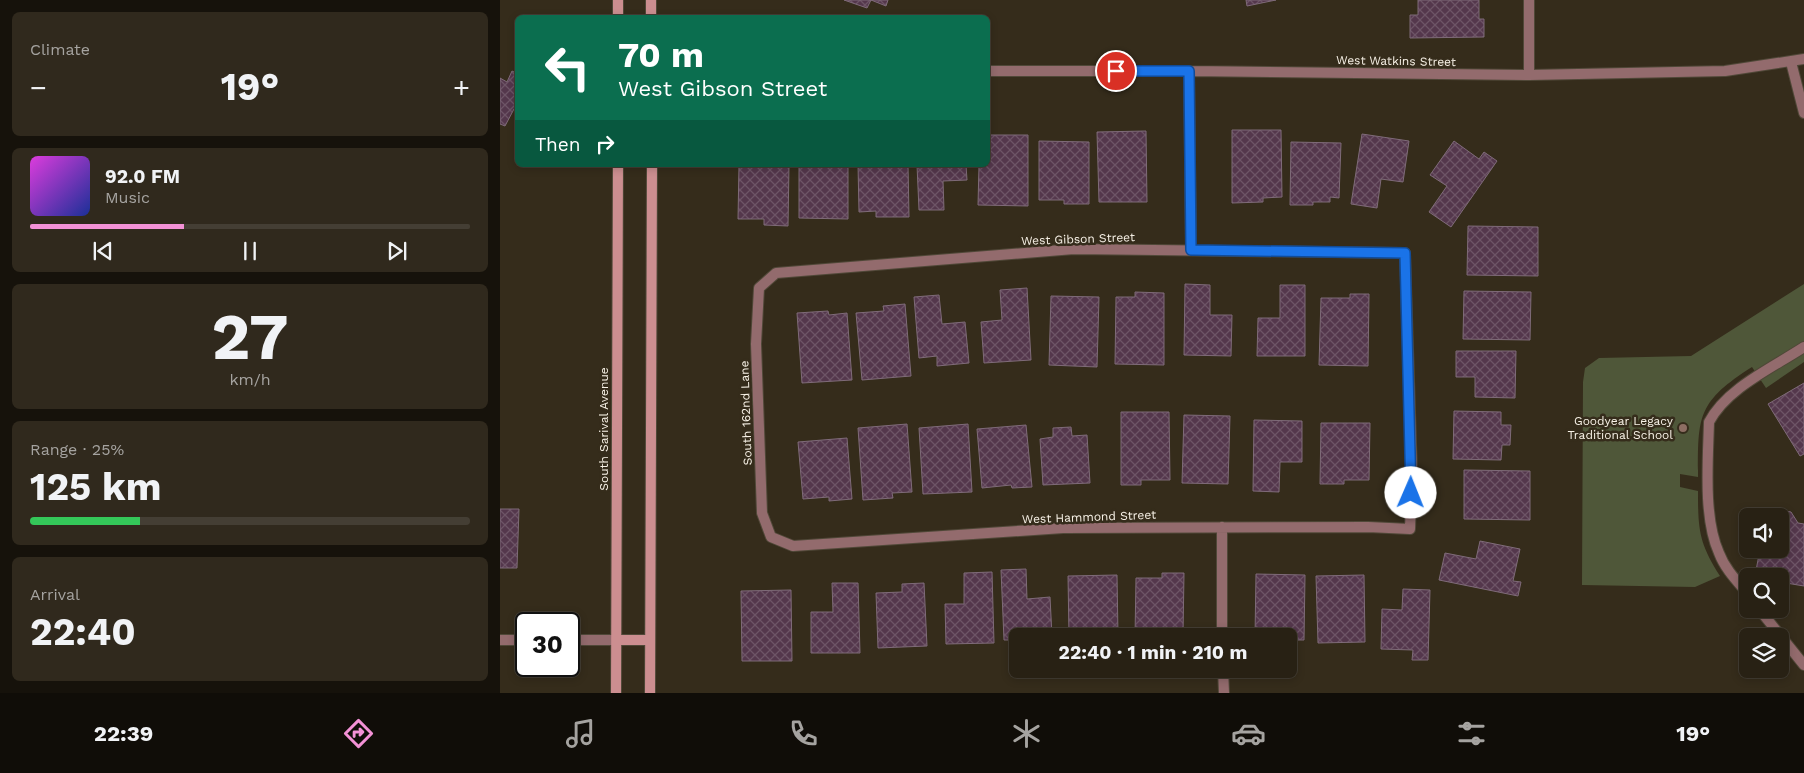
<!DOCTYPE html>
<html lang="en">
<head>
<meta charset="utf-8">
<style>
  body { margin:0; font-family:"Work Sans",sans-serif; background:#30291d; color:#f1f3f6; height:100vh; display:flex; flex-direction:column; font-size:19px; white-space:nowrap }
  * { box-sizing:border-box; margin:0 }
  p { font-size:16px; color:#a5a3a0 }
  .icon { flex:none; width:28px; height:28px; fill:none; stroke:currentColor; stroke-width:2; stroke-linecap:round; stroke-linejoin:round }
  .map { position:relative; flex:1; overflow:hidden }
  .side { display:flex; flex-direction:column; gap:12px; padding:12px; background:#16120b; width:500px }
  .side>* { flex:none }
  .guide { position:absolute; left:15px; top:15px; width:475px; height:152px; border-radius:8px; box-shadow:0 2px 8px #0003,0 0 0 1px #443e34; background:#0b6e4f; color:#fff; overflow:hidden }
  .fabs { position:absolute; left:1239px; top:508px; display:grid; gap:10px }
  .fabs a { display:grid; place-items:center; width:50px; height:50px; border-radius:8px; background:#282114; box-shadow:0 2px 8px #0003,0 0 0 1px #443e34; font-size:25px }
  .speed { position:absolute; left:15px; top:612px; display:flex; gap:10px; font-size:25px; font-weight:700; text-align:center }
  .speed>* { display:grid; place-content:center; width:65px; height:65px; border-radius:50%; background:#282114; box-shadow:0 2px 8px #0003,0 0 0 1px #443e34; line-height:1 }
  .speed .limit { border:2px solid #111; border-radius:8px; background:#fff; color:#111 }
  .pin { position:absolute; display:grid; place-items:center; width:42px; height:42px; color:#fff; margin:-21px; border:2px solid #fff; border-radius:50%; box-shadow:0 1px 5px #0007 }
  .me { position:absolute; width:55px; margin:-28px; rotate:1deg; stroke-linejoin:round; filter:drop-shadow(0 0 4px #0008) }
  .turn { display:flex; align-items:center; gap:18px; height:105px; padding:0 20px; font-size:22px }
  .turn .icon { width:65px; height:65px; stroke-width:2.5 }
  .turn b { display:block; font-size:35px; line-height:42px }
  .then { display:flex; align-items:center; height:48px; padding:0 20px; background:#0003; gap:10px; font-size:19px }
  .big { font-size:38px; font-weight:700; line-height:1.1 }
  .side .card { flex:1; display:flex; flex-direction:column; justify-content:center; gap:8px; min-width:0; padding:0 18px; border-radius:8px; background:#30291d }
  .side .dial { align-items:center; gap:0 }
  .dial b { font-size:65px; line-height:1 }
  .song { display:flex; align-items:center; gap:15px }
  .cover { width:60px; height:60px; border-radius:8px; background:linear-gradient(135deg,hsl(300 70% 55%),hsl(230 70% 35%)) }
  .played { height:5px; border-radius:2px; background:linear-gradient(90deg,#f391d6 35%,#443e34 35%) }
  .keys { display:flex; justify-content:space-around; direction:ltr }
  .heat { display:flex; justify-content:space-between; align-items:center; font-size:28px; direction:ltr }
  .charge { height:8px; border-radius:4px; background:linear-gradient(90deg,#34c759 25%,#443e34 0) }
  .trip { position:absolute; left:509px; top:628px; width:288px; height:50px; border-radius:8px; background:#282114; box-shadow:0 2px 8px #0003,0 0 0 1px #443e34; font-weight:700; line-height:50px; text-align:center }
  .tabs { display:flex; height:80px; justify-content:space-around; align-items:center; background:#100d08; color:#a5a3a0 }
  .tabs .icon { width:35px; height:35px }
  .tabs .on { color:#f391d6 }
  .tabs b { font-size:22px; color:#f1f3f6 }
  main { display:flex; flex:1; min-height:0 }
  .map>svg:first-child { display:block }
  .park { fill:#4f5739 }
  .building { fill:url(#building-cross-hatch); stroke:#7f6b79 }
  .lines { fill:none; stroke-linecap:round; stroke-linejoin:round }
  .lane-casing { stroke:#504838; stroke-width:12 }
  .street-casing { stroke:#504838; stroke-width:12 }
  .secondary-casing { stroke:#504838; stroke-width:12 }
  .lane { stroke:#936b6d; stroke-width:10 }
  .street { stroke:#936b6d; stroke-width:10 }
  .secondary { stroke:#cc8e90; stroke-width:10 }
  .route-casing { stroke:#114b97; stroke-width:12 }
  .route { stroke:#1a73e8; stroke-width:9 }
  .education-dot { fill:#8d6e63; stroke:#352c1b; stroke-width:2 }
  .labels { text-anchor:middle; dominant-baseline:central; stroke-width:5; stroke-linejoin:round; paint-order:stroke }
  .street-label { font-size:12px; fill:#f8f2e7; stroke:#352c1b }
  .poi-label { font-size:12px; fill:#f8f2e7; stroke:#352c1b; text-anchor:end }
</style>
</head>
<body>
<main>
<section class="side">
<div class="card"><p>Climate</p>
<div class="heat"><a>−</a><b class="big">19°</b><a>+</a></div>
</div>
<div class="card">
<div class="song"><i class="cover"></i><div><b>92.0 FM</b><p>Music</p></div></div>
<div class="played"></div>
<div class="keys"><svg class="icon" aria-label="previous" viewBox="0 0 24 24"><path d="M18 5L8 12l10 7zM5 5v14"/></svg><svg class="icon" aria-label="pause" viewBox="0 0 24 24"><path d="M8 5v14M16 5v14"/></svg><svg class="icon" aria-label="next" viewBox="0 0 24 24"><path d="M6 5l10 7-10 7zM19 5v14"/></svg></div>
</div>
<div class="card dial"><b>27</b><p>km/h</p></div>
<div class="card"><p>Range · 25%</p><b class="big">125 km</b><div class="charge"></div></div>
<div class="card"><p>Arrival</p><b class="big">22:40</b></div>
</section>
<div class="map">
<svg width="1304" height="693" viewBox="0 0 1304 693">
  <defs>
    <pattern id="building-cross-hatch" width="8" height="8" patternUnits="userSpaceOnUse" patternTransform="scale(1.25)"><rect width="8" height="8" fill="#54374c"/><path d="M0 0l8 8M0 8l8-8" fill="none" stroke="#6d5466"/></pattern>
  </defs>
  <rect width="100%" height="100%" fill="#352c1b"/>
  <path class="park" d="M1304,284V362L1266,388L1252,367C1197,402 1198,416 1198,477L1180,474V487L1198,491C1198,530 1199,543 1220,576L1195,587L1082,585L1083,382L1085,368L1099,358L1191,356Z"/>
  <path class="building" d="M344,0H388L386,6L371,0L367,8Z
    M746,0H776L747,6Z
    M918,0H979V19H984V37L910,38V15H918Z
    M12,71L18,74V110L14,109L5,126L0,124V78L7,82Z
    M732,130H781L782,197L763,198V202L732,203Z
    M646,131L647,202H599L597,132Z
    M862,134L909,141L903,182L881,179L877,208L851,204Z
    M488,135H528V206L478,205L479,165H488Z
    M539,141L589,142V204H564V200H539Z
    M954,141L979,159L984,152L997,161L951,227L929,212L947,186L930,175Z
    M791,142L841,143L839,198L830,197V202H813V205H790Z
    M239,165H289L288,226L264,225V219H238Z
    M299,165H348V219L299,218Z
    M358,165H408L409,217H376V211L359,212Z
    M417,165H466L467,180L443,181L444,210H419Z
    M968,226L1038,227V276L967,275Z
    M685,284L710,285V315H732L731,356L684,355Z
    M780,285H805V356H757L758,318H780Z
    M527,288L531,360L484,363L481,322L502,320L500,290Z
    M964,291L1031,292L1030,340L963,339Z
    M635,292L664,293V365L615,364L616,297H635Z
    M850,294H869L868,366L819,365L821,298H850Z
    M439,295L442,324L465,322L469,363L437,366V356L419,358L414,297Z
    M551,296L599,297L597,367L549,365Z
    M405,304L411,376L362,380L356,313L384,311L383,306Z
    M328,311L329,315L347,313L352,380L302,383L297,313Z
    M956,351H1016L1015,398L975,397V377H956Z
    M1304,383V454L1300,456L1268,404Z
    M954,411L1001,412V425H1011L1010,445H1002L1001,460L953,459Z
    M621,412H669L670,480H641V485H621Z
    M684,415L730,416L728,484L682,483Z
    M754,420L802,421V462H780L779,492L753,491Z
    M821,423H870L869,480H844V484H820Z
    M407,424L412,492L392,493L393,498L363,500L358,428Z
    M468,424L472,492L423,494L419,428Z
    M526,425L532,487L512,488L511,485L482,488L477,429Z
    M571,427L572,436L587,435L590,483L543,485L540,439L553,437V428Z
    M347,438L352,499L329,501V497L303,499L298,442Z
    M964,470L1030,471V520L964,519Z
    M1267,508L1291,512L1298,523L1304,524V586L1280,582V576H1255L1260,549H1280V516H1265Z
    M0,509H19L17,568H0Z
    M980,541L1020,549L1013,581L1021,582L1018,596L939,580L945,553L976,559Z
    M526,569L527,599L550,597L552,636H518V640H504L501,570Z
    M492,572L494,643L446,644L445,604H464V573Z
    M662,573H684L683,635L635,636L636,578H662Z
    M756,574L805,575L804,640H788V636H755Z
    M617,575L618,636H569L568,576Z
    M864,575L865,642L818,643L816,576Z
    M332,583H358L360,653H311V612H333Z
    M424,583L427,646L378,648L376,593L402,592V584Z
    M903,589L930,590L928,660H912L913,650L881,649L882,609L902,610Z
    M291,590L292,661H242L241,591Z"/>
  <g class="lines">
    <g class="lane-casing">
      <path id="lane" d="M1291,62L1304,113
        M1248,594C1237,581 1225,569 1219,553C1203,518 1208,460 1209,422C1227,388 1272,368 1304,347
        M1259,609L1304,665"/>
    </g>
    <g class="street-casing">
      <path id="street" d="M488,71H689L1029,75L1225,71L1304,59
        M689,71L691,250
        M1029,75V0
        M574,249L905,253L912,475L910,529L868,527L563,528L293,546L271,537L262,513L256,344L259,288L276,273Z
        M722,636V527
        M0,640H26
        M69,640H117
        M723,669L724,693"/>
    </g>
    <g class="secondary-casing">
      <path id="secondary" d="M118,0V18
        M151,0V18
        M117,640H150
        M116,693L118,165
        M150,693L152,165"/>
    </g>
    <use href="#lane" class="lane"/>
    <use href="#street" class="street"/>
    <use href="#secondary" class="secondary"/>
  </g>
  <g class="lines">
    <g class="route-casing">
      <path id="route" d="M616,71H689L691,250L905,253L911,493"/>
    </g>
    <use href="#route" class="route"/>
  </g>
  <circle class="education-dot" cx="1183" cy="428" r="5"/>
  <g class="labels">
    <g class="street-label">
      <text transform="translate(896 61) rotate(1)">West Watkins Street</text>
      <text transform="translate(578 239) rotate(-2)">West Gibson Street</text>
      <text transform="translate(246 413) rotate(-92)">South 162nd Lane</text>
      <text transform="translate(104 429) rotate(-90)">South Sarival Avenue</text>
      <text transform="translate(589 517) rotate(-2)">West Hammond Street</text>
    </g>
    <g class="poi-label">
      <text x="1173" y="421">Goodyear Legacy<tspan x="1173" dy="14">Traditional School</tspan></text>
    </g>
  </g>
</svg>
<div class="fabs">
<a><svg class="icon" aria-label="sound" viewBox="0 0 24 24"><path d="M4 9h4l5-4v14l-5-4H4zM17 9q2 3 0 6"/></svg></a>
<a><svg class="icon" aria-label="search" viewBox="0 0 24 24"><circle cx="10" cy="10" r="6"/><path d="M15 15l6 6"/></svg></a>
<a><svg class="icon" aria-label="layers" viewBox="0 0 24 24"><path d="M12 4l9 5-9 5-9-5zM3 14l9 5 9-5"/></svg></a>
</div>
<div class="speed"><div class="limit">30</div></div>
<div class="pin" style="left:616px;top:71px;background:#d93025"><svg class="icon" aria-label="arrive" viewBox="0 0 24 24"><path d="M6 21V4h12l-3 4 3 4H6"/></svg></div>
<svg class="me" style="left:911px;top:493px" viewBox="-20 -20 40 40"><circle r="19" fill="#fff"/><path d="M0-13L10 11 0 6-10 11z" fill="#1a73e8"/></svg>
<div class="trip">22:40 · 1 min · 210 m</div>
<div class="guide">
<div class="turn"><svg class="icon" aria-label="left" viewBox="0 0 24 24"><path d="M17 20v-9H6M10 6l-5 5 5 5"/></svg><div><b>70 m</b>West Gibson Street</div></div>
<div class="then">Then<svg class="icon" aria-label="right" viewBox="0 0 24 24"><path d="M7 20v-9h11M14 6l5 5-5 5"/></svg></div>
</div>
</div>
</main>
<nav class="tabs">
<b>22:39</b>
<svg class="icon on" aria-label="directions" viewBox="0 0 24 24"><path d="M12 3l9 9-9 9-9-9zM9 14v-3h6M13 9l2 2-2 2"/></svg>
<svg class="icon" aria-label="music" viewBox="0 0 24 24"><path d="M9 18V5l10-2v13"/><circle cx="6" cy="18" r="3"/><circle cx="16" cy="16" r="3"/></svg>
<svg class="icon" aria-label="phone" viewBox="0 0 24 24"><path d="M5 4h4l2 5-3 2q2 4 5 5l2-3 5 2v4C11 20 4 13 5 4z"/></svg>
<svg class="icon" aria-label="climate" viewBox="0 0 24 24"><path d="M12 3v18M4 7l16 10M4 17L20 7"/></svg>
<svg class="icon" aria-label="car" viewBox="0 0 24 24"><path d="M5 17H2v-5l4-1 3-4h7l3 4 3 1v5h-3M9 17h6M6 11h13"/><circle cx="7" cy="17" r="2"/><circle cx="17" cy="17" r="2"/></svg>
<svg class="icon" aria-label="filters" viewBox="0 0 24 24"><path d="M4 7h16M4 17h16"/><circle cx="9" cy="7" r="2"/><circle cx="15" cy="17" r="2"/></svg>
<b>19°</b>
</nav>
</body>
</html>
